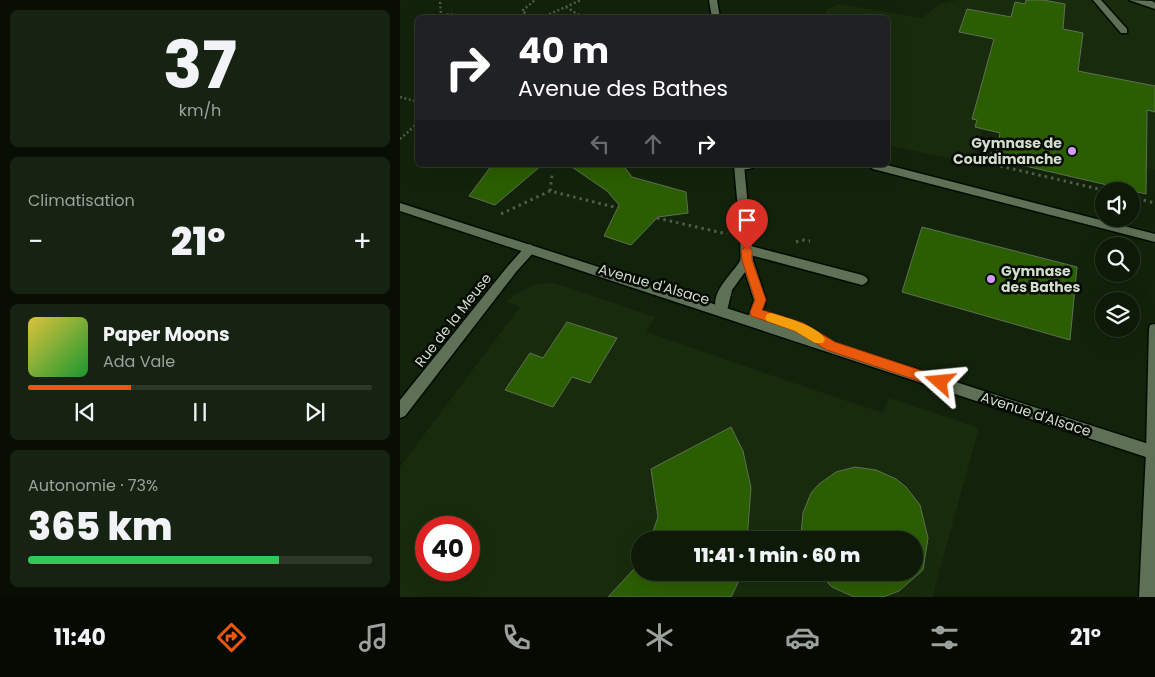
<!DOCTYPE html>
<html lang="fr">
<head>
<meta charset="utf-8">
<style>
  body { margin:0; font-family:Poppins,sans-serif; background:#172312; color:#f1f3f6; height:100vh; display:flex; flex-direction:column; font-size:19px; white-space:nowrap }
  * { box-sizing:border-box; margin:0 }
  p { font-size:16px; color:#9ba19c }
  .icon { flex:none; width:28px; height:28px; fill:none; stroke:currentColor; stroke-width:2; stroke-linecap:round; stroke-linejoin:round }
  .map { position:relative; flex:1; overflow:hidden }
  .details { display:flex; flex-direction:column; gap:10px; padding:10px; background:#080e04; width:400px }
  .details>* { flex:none }
  .banner { position:absolute; left:15px; top:15px; width:475px; height:152px; border-radius:8px; box-shadow:0 5px 20px #0002,0 0 0 1px #2e3829; background:#202124; color:#fff; overflow:hidden }
  .tools { position:absolute; left:695px; top:182px; display:grid; gap:10px }
  .tools a { display:grid; place-items:center; width:45px; height:45px; border-radius:50%; background:#0e1a08; box-shadow:0 5px 20px #0002,0 0 0 1px #2e3829; font-size:25px }
  .speed { position:absolute; left:15px; top:516px; display:flex; gap:10px; font-size:25px; font-weight:700; text-align:center }
  .speed>* { display:grid; place-content:center; width:65px; height:65px; border-radius:50%; background:#0e1a08; box-shadow:0 5px 20px #0002,0 0 0 1px #2e3829; line-height:1 }
  .speed .limit { border:8px solid #d22; background:#fff; color:#111 }
  .pin { position:absolute; display:grid; place-items:center; width:42px; height:42px; color:#fff; margin:-51px -21px; border-radius:50% 50% 50% 0; rotate:-45deg; box-shadow:0 0 5px #0007 }
  .pin .icon { rotate:45deg }
  .me { position:absolute; width:55px; margin:-28px; rotate:288deg; stroke-linejoin:round; filter:drop-shadow(0 0 4px #0008) }
  .turn { display:flex; align-items:center; gap:18px; height:105px; padding:0 20px; font-size:22px }
  .turn .icon { width:65px; height:65px; stroke-width:2.5 }
  .turn b { display:block; font-size:35px; line-height:42px }
  .lanes { display:flex; align-items:center; height:48px; padding:0 20px; background:#0003; justify-content:center; gap:25px; direction:ltr }
  .lanes .off { opacity:.35 }
  .big { font-size:38px; font-weight:800; line-height:1.1 }
  .details .widget { flex:1; display:flex; flex-direction:column; justify-content:center; gap:8px; min-width:0; padding:0 18px; border-radius:8px; background:#172312 }
  .details .dial { align-items:center; gap:0 }
  .dial b { font-size:65px; line-height:1 }
  .song { display:flex; align-items:center; gap:15px }
  .cover { width:60px; height:60px; border-radius:8px; background:linear-gradient(135deg,hsl(50 70% 55%),hsl(130 70% 35%)) }
  .played { height:5px; border-radius:2px; background:linear-gradient(90deg,#ea580c 30%,#2e3829 30%) }
  .keys { display:flex; justify-content:space-around; direction:ltr }
  .heat { display:flex; justify-content:space-between; align-items:center; font-size:28px; direction:ltr }
  .charge { height:8px; border-radius:4px; background:linear-gradient(90deg,#34c759 73%,#2e3829 0) }
  .trip { position:absolute; left:231px; top:531px; width:292px; height:50px; border-radius:25px; background:#0e1a08; box-shadow:0 5px 20px #0002,0 0 0 1px #2e3829; font-weight:800; line-height:50px; text-align:center }
  .tabs { display:flex; height:80px; justify-content:space-around; align-items:center; background:#060a03; color:#9ba19c }
  .tabs .icon { width:35px; height:35px }
  .tabs .active { color:#ea580c }
  .tabs b { font-size:22px; color:#f1f3f6 }
  main { display:flex; flex:1; min-height:0 }
  .map>svg:first-child { display:block }
  .built { fill:#182c0d; fill-rule:evenodd }
  .building { fill:#2b5e00; stroke:#5e7055 }
  .lines { fill:none; stroke-linecap:round; stroke-linejoin:round }
  .lane-casing { stroke:#020c00; stroke-width:3 }
  .street-casing { stroke:#020c00; stroke-width:3 }
  .secondary-casing { stroke:#020c00; stroke-width:3 }
  .path-far1 { stroke:#4f5d48; stroke-width:2.5; stroke-dasharray:2 2.5; stroke-linecap:butt }
  .path { stroke:#4f5d48; stroke-width:3; stroke-dasharray:2.5 4; stroke-linecap:butt }
  .lane { fill:#5e7156; fill-rule:evenodd }
  .street { fill:#5e7156; fill-rule:evenodd }
  .secondary { fill:#5e7156; fill-rule:evenodd }
  .route { fill:#ea580c; stroke:#983908 }
  .slow { fill:#f59e0b }
  .poi-dot { fill:#d09dff; stroke:#050a03; stroke-width:2 }
  .labels { text-anchor:middle; dominant-baseline:central; stroke-width:5; stroke-linejoin:round; paint-order:stroke }
  .poi-label { font-size:14px; font-weight:bold; fill:#d2ddcd; stroke:#050a03; text-anchor:end }
  .street-label { font-size:14px; fill:#d2ddcd; stroke:#050a03 }
</style>
</head>
<body>
<main>
<section class="details">
<div class="widget dial"><b>37</b><p>km/h</p></div>
<div class="widget"><p>Climatisation</p>
<div class="heat"><a>−</a><b class="big">21°</b><a>+</a></div>
</div>
<div class="widget">
<div class="song"><i class="cover"></i><div><b>Paper Moons</b><p>Ada Vale</p></div></div>
<div class="played"></div>
<div class="keys"><svg class="icon" aria-label="previous" viewBox="0 0 24 24"><path d="M18 5L8 12l10 7zM5 5v14"/></svg><svg class="icon" aria-label="pause" viewBox="0 0 24 24"><path d="M8 5v14M16 5v14"/></svg><svg class="icon" aria-label="next" viewBox="0 0 24 24"><path d="M6 5l10 7-10 7zM19 5v14"/></svg></div>
</div>
<div class="widget"><p>Autonomie · 73%</p><b class="big">365 km</b><div class="charge"></div></div>
</section>
<div class="map">
<svg width="755" height="597" viewBox="0 0 755 597">
  <rect width="100%" height="100%" fill="#13230b"/>
  <path class="built" d="M557,0H755V170L746,168V194L595,159L600,133L583,129L574,164L488,145V18H426V10L439,4L522,18L540,4Z
    M154,283L255,317L246,332L364,373L483,413L489,398L579,428L532,597H0V467L120,307L106,302L118,293L137,284ZM26,528H69V570H26ZM240,540H515V572H240Z"/>
  <path class="building" d="M626,0H643L665,4L663,29L683,33L678,71L755,86V112L747,110L746,194L595,159L600,133L575,127L577,120L572,119L594,39L559,32L567,9L611,17L615,2L625,4Z
    M92,165H142L95,205L69,196Z
    M169,165H223L232,177L286,192L288,213L258,217L231,245L204,236L219,205L207,191Z
    M522,227L677,267L670,340L502,292Z
    M167,322L217,338L190,383L172,377L153,407L105,390L130,353L143,358Z
    M331,427L343,451L351,488L347,540H250L258,517L251,469Z
    M455,467L476,470L496,479L506,487L520,505L528,538L523,570L499,591L483,597H454L432,587L417,572H515V540H403L401,534L403,513L411,493L419,484L436,472Z
    M240,559V572H340L338,583L331,597H208L234,569Z"/>
  <g class="lines">
    <g class="lane-casing">
      <path id="lane" d="M693,0H701L727,29V33H721Z
        M729,0L752,1L755,3V9Z
        M334,165H356C353,170 341,170 335,169Z
        M468,165H487L755,234V242L473,169Z
        M347,245L462,275L466,277L468,280L466,283L462,285L343,253L341,250L343,247Z"/>
    </g>
    <g class="street-casing">
      <path id="street" d="M309,0H317L320,18H312Z
        M334,165H344L353,260L366,300L358,325L353,326L348,325L347,321L354,300L345,272L332,290L326,315L322,316L318,315C307,294 331,276 340,261C343,255 335,178 334,165Z
        M130,244L136,249L134,252L116,272L5,416L0,418V400L108,266L126,246Z
        M755,324V597H739L746,452L749,329L750,325Z"/>
    </g>
    <g class="secondary-casing">
      <path id="secondary" d="M0,203L755,446V460L0,211Z"/>
    </g>
    <path class="path-far1" d="M40,2L41,14
      M166,7L184,18
      M29,18L50,14L62,18
      M133,18L122,11L135,0
      M141,18L181,0
      M18,25L15,30L18,36
      M0,97L18,102
      M0,139L18,123"/>
    <path class="path" d="M575,160L707,191
      M584,162L587,153L596,155
      M150,191L152,175
      M731,197L755,203
      M101,214L150,191L218,208
      M257,218L327,234
      M396,242L402,240L410,241"/>
    <use href="#lane" class="lane"/>
    <use href="#street" class="street"/>
    <use href="#secondary" class="secondary"/>
  </g>
  <path class="route" d="M347,246L352,250V260L366,300L362,310L403,323L435,342L544,378L546,382L544,386L540,388L427,350L395,331L351,316L350,312L355,300L342,260L341,250Z"/>
  <path class="slow" d="M371,313C385,317 418,326 425,339L423,343H415L395,331L367,321L365,318L367,314Z"/>
  <g class="poi-dot">
    <circle cx="672" cy="151" r="5"/>
    <circle cx="591" cy="279" r="5"/>
  </g>
  <g class="labels">
    <g class="poi-label">
      <text x="662" y="143">Gymnase de<tspan x="662" dy="16">Courdimanche</tspan></text>
      <text x="601" y="271" text-anchor="start">Gymnase<tspan x="601" dy="16">des Bathes</tspan></text>
    </g>
    <g class="street-label">
      <text transform="translate(254 284) rotate(16)">Avenue d'Alsace</text>
      <text transform="translate(53 320) rotate(-52)">Rue de la Meuse</text>
      <text transform="translate(636 414) rotate(18)">Avenue d'Alsace</text>
    </g>
  </g>
</svg>
<div class="tools">
<a><svg class="icon" aria-label="sound" viewBox="0 0 24 24"><path d="M4 9h4l5-4v14l-5-4H4zM17 9q2 3 0 6"/></svg></a>
<a><svg class="icon" aria-label="search" viewBox="0 0 24 24"><circle cx="10" cy="10" r="6"/><path d="M15 15l6 6"/></svg></a>
<a><svg class="icon" aria-label="layers" viewBox="0 0 24 24"><path d="M12 4l9 5-9 5-9-5zM3 14l9 5 9-5"/></svg></a>
</div>
<div class="speed"><div class="limit">40</div></div>
<div class="pin" style="left:347px;top:250px;background:#d93025"><svg class="icon" aria-label="arrive" viewBox="0 0 24 24"><path d="M6 21V4h12l-3 4 3 4H6"/></svg></div>
<svg class="me" style="left:540px;top:382px" viewBox="-20 -20 40 40"><path d="M0-17L14 15 0 8-14 15z" fill="#ea580c" stroke="#fff" stroke-width="4"/></svg>
<div class="trip">11:41 · 1 min · 60 m</div>
<div class="banner">
<div class="turn"><svg class="icon" aria-label="right" viewBox="0 0 24 24"><path d="M7 20v-9h11M14 6l5 5-5 5"/></svg><div><b>40 m</b>Avenue des Bathes</div></div>
<div class="lanes"><svg class="icon off" aria-label="left" viewBox="0 0 24 24"><path d="M17 20v-9H6M10 6l-5 5 5 5"/></svg><svg class="icon off" aria-label="ahead" viewBox="0 0 24 24"><path d="M12 20V5M6 11l6-6 6 6"/></svg><svg class="icon" aria-label="right" viewBox="0 0 24 24"><path d="M7 20v-9h11M14 6l5 5-5 5"/></svg></div>
</div>
</div>
</main>
<nav class="tabs">
<b>11:40</b>
<svg class="icon active" aria-label="directions" viewBox="0 0 24 24"><path d="M12 3l9 9-9 9-9-9zM9 14v-3h6M13 9l2 2-2 2"/></svg>
<svg class="icon" aria-label="music" viewBox="0 0 24 24"><path d="M9 18V5l10-2v13"/><circle cx="6" cy="18" r="3"/><circle cx="16" cy="16" r="3"/></svg>
<svg class="icon" aria-label="phone" viewBox="0 0 24 24"><path d="M5 4h4l2 5-3 2q2 4 5 5l2-3 5 2v4C11 20 4 13 5 4z"/></svg>
<svg class="icon" aria-label="climate" viewBox="0 0 24 24"><path d="M12 3v18M4 7l16 10M4 17L20 7"/></svg>
<svg class="icon" aria-label="car" viewBox="0 0 24 24"><path d="M5 17H2v-5l4-1 3-4h7l3 4 3 1v5h-3M9 17h6M6 11h13"/><circle cx="7" cy="17" r="2"/><circle cx="17" cy="17" r="2"/></svg>
<svg class="icon" aria-label="filters" viewBox="0 0 24 24"><path d="M4 7h16M4 17h16"/><circle cx="9" cy="7" r="2"/><circle cx="15" cy="17" r="2"/></svg>
<b>21°</b>
</nav>
</body>
</html>
